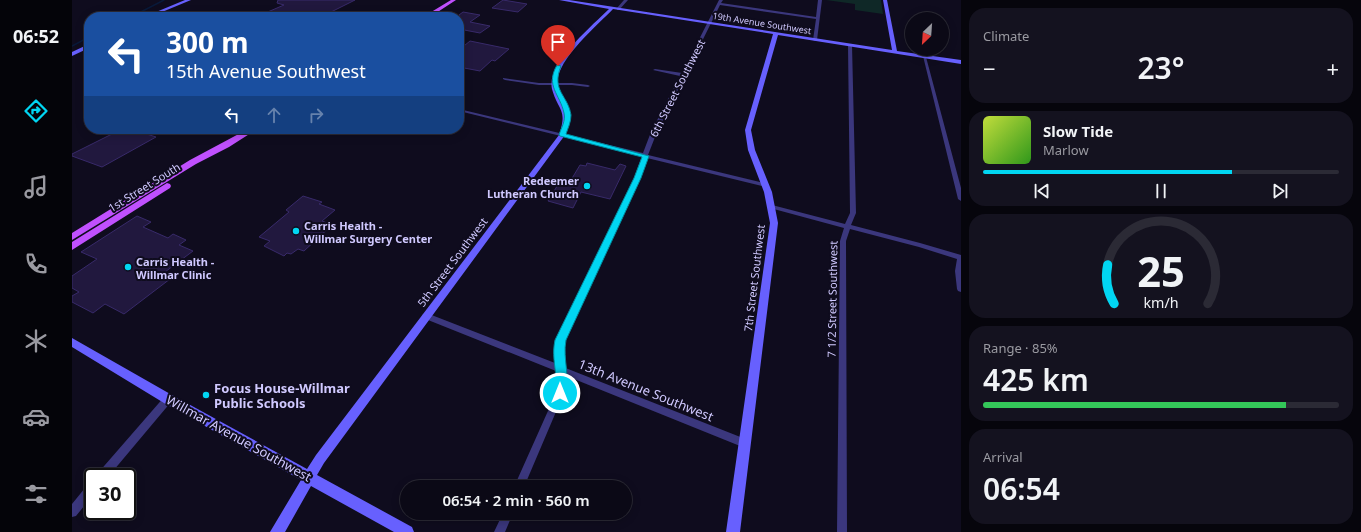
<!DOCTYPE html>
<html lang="en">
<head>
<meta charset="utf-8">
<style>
  body { margin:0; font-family:"Noto Sans",sans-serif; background:#14121f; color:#f1f3f6; height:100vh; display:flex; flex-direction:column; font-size:15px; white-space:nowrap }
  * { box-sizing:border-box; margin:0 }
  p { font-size:13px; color:#9a9aa1 }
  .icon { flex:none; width:22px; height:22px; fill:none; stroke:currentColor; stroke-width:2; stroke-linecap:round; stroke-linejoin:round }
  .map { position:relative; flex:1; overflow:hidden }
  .drawer { display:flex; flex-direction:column; gap:8px; padding:8px; background:#06050c; width:400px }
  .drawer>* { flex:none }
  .hud { position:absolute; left:12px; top:12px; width:380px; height:122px; border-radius:16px; box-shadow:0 2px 10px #0003,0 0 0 1px #2b2a35; background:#1a4fa0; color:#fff; overflow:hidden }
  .needle { width:26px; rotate:205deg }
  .controls { position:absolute; left:833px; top:12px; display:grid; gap:8px }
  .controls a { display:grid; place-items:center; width:44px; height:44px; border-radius:50%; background:#0b0916; box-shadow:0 2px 10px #0003,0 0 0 1px #2b2a35; font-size:20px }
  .speed { position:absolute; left:12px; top:468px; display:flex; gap:8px; font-size:20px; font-weight:700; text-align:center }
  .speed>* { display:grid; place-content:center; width:52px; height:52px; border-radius:50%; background:#0b0916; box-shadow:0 2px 10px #0003,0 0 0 1px #2b2a35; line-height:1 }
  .speed .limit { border:2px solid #111; border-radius:6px; background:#fff; color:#111 }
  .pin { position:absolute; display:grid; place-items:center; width:34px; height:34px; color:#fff; margin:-41px -17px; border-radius:50% 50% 50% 0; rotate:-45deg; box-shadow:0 0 4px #0007 }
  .pin .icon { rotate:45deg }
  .me { position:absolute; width:44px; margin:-22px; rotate:0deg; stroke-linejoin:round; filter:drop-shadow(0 0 3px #0008) }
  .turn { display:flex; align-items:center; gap:14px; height:84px; padding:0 16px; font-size:18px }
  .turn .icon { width:52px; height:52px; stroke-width:2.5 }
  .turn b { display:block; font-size:28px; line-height:34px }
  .lanes { display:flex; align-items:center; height:38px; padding:0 16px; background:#0003; justify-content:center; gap:20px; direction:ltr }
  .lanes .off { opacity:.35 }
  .big { font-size:30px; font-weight:600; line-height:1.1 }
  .drawer .tile { flex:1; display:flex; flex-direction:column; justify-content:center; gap:6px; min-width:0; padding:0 14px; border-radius:16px; background:#14121f }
  .drawer .dial { align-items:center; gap:0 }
  .dial svg { height:104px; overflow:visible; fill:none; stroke:#2b2a35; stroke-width:7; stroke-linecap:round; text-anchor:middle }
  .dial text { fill:#f1f3f6; stroke:none }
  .song { display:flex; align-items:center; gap:12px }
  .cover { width:48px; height:48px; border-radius:6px; background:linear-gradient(135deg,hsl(70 70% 55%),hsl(110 70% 35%)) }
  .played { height:4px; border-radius:2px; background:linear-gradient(90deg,#01d6f2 70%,#2b2a35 70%) }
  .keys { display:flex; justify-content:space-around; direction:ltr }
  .heat { display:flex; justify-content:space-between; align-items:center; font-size:22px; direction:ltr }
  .charge { height:6px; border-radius:3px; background:linear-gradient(90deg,#34c759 85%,#2b2a35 0) }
  .trip { position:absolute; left:328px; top:480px; width:232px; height:40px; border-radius:20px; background:#0b0916; box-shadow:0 2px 10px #0003,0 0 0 1px #2b2a35; font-weight:600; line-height:40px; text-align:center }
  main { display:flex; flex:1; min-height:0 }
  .menu { display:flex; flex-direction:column; width:72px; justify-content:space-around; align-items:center; background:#040409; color:#9a9aa1 }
  .menu .icon { width:28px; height:28px }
  .menu .current { color:#01d6f2 }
  .menu b { font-size:18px; color:#f1f3f6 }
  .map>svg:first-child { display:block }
  .green { fill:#0f2827 }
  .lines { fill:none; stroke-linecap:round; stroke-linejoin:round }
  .stream { stroke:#091a3a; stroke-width:1.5 }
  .building { fill:#21183e; stroke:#382a6a }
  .street { fill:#3b377d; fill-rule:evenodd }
  .secondary { fill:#6760fe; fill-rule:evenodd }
  .primary { fill:#c050fe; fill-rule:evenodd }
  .route { fill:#01d6f2; stroke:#018b9d }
  .poi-dot { fill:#01d6f2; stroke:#0f0c1e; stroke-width:1.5 }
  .labels { text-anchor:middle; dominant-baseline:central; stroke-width:4; stroke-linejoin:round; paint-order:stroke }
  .far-street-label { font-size:9px; fill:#d0c9ff; stroke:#0f0c1e }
  .street-label { font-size:11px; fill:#d0c9ff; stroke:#0f0c1e }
  .poi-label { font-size:11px; font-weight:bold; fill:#d0c9ff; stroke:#0f0c1e; text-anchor:start }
  .near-poi-label { font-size:13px; font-weight:bold; fill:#d0c9ff; stroke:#0f0c1e; text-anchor:start }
  .near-street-label { font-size:13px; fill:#d0c9ff; stroke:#0f0c1e }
</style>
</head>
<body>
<main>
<nav class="menu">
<b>06:52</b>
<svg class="icon current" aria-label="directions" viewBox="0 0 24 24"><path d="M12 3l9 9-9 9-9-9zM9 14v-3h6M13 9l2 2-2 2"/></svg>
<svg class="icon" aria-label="music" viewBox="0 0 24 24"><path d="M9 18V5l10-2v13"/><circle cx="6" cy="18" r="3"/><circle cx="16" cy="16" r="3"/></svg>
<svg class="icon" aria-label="phone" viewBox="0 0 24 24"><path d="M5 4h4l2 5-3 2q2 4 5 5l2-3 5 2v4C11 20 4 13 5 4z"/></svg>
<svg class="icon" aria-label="climate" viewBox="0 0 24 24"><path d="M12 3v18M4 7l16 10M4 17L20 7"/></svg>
<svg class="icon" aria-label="car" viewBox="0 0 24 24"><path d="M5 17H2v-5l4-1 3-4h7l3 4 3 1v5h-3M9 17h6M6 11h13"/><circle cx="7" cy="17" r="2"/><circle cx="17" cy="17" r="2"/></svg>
<svg class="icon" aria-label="filters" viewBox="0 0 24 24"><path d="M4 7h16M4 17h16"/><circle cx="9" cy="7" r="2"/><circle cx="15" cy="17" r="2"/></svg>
</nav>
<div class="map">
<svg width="889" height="532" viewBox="0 0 889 532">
  <rect width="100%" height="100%" fill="#0f0c1e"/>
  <path class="green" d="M754,0H809L811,14L783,10V4Z"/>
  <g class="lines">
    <path class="stream" d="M59,17L92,0
      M0,46L17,37"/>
  </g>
  <path class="building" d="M206,0H283L249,17H184L212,5L205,3Z
    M431,0L455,4L446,12L420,8Z
    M391,12L408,15L398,22L418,26L408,33L387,29V15Z
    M398,41L437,49L423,61L420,60L408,71L387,67V50Z
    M50,129H59L84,137L30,167L0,156V154Z
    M515,163L543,170L548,164L554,166L538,199L509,192L501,208L476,201L490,178L499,180L508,165L514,166Z
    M231,196L250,202L247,204L263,210L250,221L260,225L232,251L226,249L219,254L215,253L212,256L192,246L198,241L187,237L217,212L214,210Z
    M65,216L79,222L71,227L96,238L101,234L114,240L107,245L121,251L89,275L98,279L52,314L33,304L21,313L0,302V296L7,292L0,288V276L25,259L9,252Z"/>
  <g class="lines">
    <path class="street" d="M552,0H556L547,10H545V8Z
      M647,0H651L649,3L744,17L746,0H750L745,40L743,41L741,40L744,19L648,5L585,132L576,155L696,184L697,185L694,187L575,158L568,178L492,340L490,353L491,367L676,440L678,443L676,446L673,448L492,375V393L452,487H442L484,393V371L351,318L350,316L351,314L354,313L357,314L483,363L482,353L484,340L562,178L570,156L387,111V109L571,153L579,132L608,76L581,70L583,69L610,73Z
      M778,44L780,45L784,213L779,225L848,243L889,255V292L886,291L885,289L883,271L885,259L847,247L778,229L774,241L775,532H765L768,241L772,228L698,208L697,207L700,205L773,224L778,213L776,45Z
      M851,56L854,57L889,188V201L886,199Z
      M431,78L467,83H500L516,85L518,86L516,87L500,85H467L433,80L431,79Z
      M96,395L99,396L100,399L99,402L36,477H25L26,473L93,396Z
      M21,482V495L4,516L0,517V504L17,483Z
      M431,513H441L433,532H422Z"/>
    <path class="secondary" d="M113,0H119L78,17H72Z
      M487,0H497L820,50L811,0H815L825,51L889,60V64L706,35L679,130L683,150L700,192L706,223L668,532H654L698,223L692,192L676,150L673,130L701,34L541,9C525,26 479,64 486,88C492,111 503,107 493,135L252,463L245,475L340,527L342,532H322L239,486L213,532H198L229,480L92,403L0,347V338L100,395L235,469L244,455L487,135C496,109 486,111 480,89C474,64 521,25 537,9Z
      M17,44V48L0,56V52Z"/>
    <path class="primary" d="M379,0H384L358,17H351Z
      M176,129H185L157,147L124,164L0,240V233L118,160Z
      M95,183L98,184L99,186L98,188L0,250V242Z"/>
  </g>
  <path class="route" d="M485,65L489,66C479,91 496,95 499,115C499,122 496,128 494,134L577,156L569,178L494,340C490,359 500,381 492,397L488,398L484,397C482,391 484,384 484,378C483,365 480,354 483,340L562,178L570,157L488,136L487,135C489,128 494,121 492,113C488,94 473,86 485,65Z"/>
  <g class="poi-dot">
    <circle cx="515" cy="186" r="4"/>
    <circle cx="224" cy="231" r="4"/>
    <circle cx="56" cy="267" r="4"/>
    <circle cx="134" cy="395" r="4"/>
  </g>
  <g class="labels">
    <g class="far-street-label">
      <text transform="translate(690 23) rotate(9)">19th Avenue Southwest</text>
    </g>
    <g class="street-label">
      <text transform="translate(605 88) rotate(-63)">6th Street Southwest</text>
      <text transform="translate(72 187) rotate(-32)">1st Street South</text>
      <text transform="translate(380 262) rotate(-53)">5th Street Southwest</text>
      <text transform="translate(682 278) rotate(-83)">7th Street Southwest</text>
      <text transform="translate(760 299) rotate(-89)">7 1/2 Street Southwest</text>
    </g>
    <g class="poi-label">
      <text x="507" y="180" text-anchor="end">Redeemer<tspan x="507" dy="13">Lutheran Church</tspan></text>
      <text x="232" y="225">Carris Health -<tspan x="232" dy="13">Willmar Surgery Center</tspan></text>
      <text x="64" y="261">Carris Health -<tspan x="64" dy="13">Willmar Clinic</tspan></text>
    </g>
    <g class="near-poi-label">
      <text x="142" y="388">Focus House-Willmar<tspan x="142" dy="15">Public Schools</tspan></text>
    </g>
    <g class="near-street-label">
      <text transform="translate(574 390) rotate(22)">13th Avenue Southwest</text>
      <text transform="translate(167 438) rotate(29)">Willmar Avenue Southwest</text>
    </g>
  </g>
</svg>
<div class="controls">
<a><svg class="needle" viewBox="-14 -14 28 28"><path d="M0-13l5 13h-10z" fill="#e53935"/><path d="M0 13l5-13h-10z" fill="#9a9aa1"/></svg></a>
</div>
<div class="speed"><div class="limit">30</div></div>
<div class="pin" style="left:486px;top:66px;background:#d93025"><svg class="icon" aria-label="arrive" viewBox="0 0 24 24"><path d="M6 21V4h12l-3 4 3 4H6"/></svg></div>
<svg class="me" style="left:488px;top:393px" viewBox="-20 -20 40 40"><circle r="17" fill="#01d6f2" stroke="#fff" stroke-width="3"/><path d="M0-11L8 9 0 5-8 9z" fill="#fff"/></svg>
<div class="trip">06:54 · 2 min · 560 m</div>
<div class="hud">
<div class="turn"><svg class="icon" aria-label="left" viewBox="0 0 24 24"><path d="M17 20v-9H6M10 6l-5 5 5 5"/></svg><div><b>300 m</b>15th Avenue Southwest</div></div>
<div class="lanes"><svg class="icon" aria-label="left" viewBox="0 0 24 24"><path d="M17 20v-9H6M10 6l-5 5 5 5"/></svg><svg class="icon off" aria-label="ahead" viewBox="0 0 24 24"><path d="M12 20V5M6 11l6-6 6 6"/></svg><svg class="icon off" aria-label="right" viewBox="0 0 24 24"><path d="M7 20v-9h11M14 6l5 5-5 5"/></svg></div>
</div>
</div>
<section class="drawer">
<div class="tile"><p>Climate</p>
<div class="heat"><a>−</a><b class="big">23°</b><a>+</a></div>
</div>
<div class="tile">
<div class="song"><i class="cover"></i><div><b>Slow Tide</b><p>Marlow</p></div></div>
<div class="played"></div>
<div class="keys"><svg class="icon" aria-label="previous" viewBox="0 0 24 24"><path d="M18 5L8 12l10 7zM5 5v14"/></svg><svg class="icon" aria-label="pause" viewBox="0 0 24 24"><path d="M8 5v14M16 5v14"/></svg><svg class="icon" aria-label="next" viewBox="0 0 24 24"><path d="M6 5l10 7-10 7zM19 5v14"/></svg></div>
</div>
<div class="tile dial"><svg viewBox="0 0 100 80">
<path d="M14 69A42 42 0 1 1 86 69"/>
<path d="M14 69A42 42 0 0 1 9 39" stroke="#01d6f2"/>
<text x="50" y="56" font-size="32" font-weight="700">25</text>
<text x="50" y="72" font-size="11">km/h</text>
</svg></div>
<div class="tile"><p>Range · 85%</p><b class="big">425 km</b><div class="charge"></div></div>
<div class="tile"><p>Arrival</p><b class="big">06:54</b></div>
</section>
</main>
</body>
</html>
